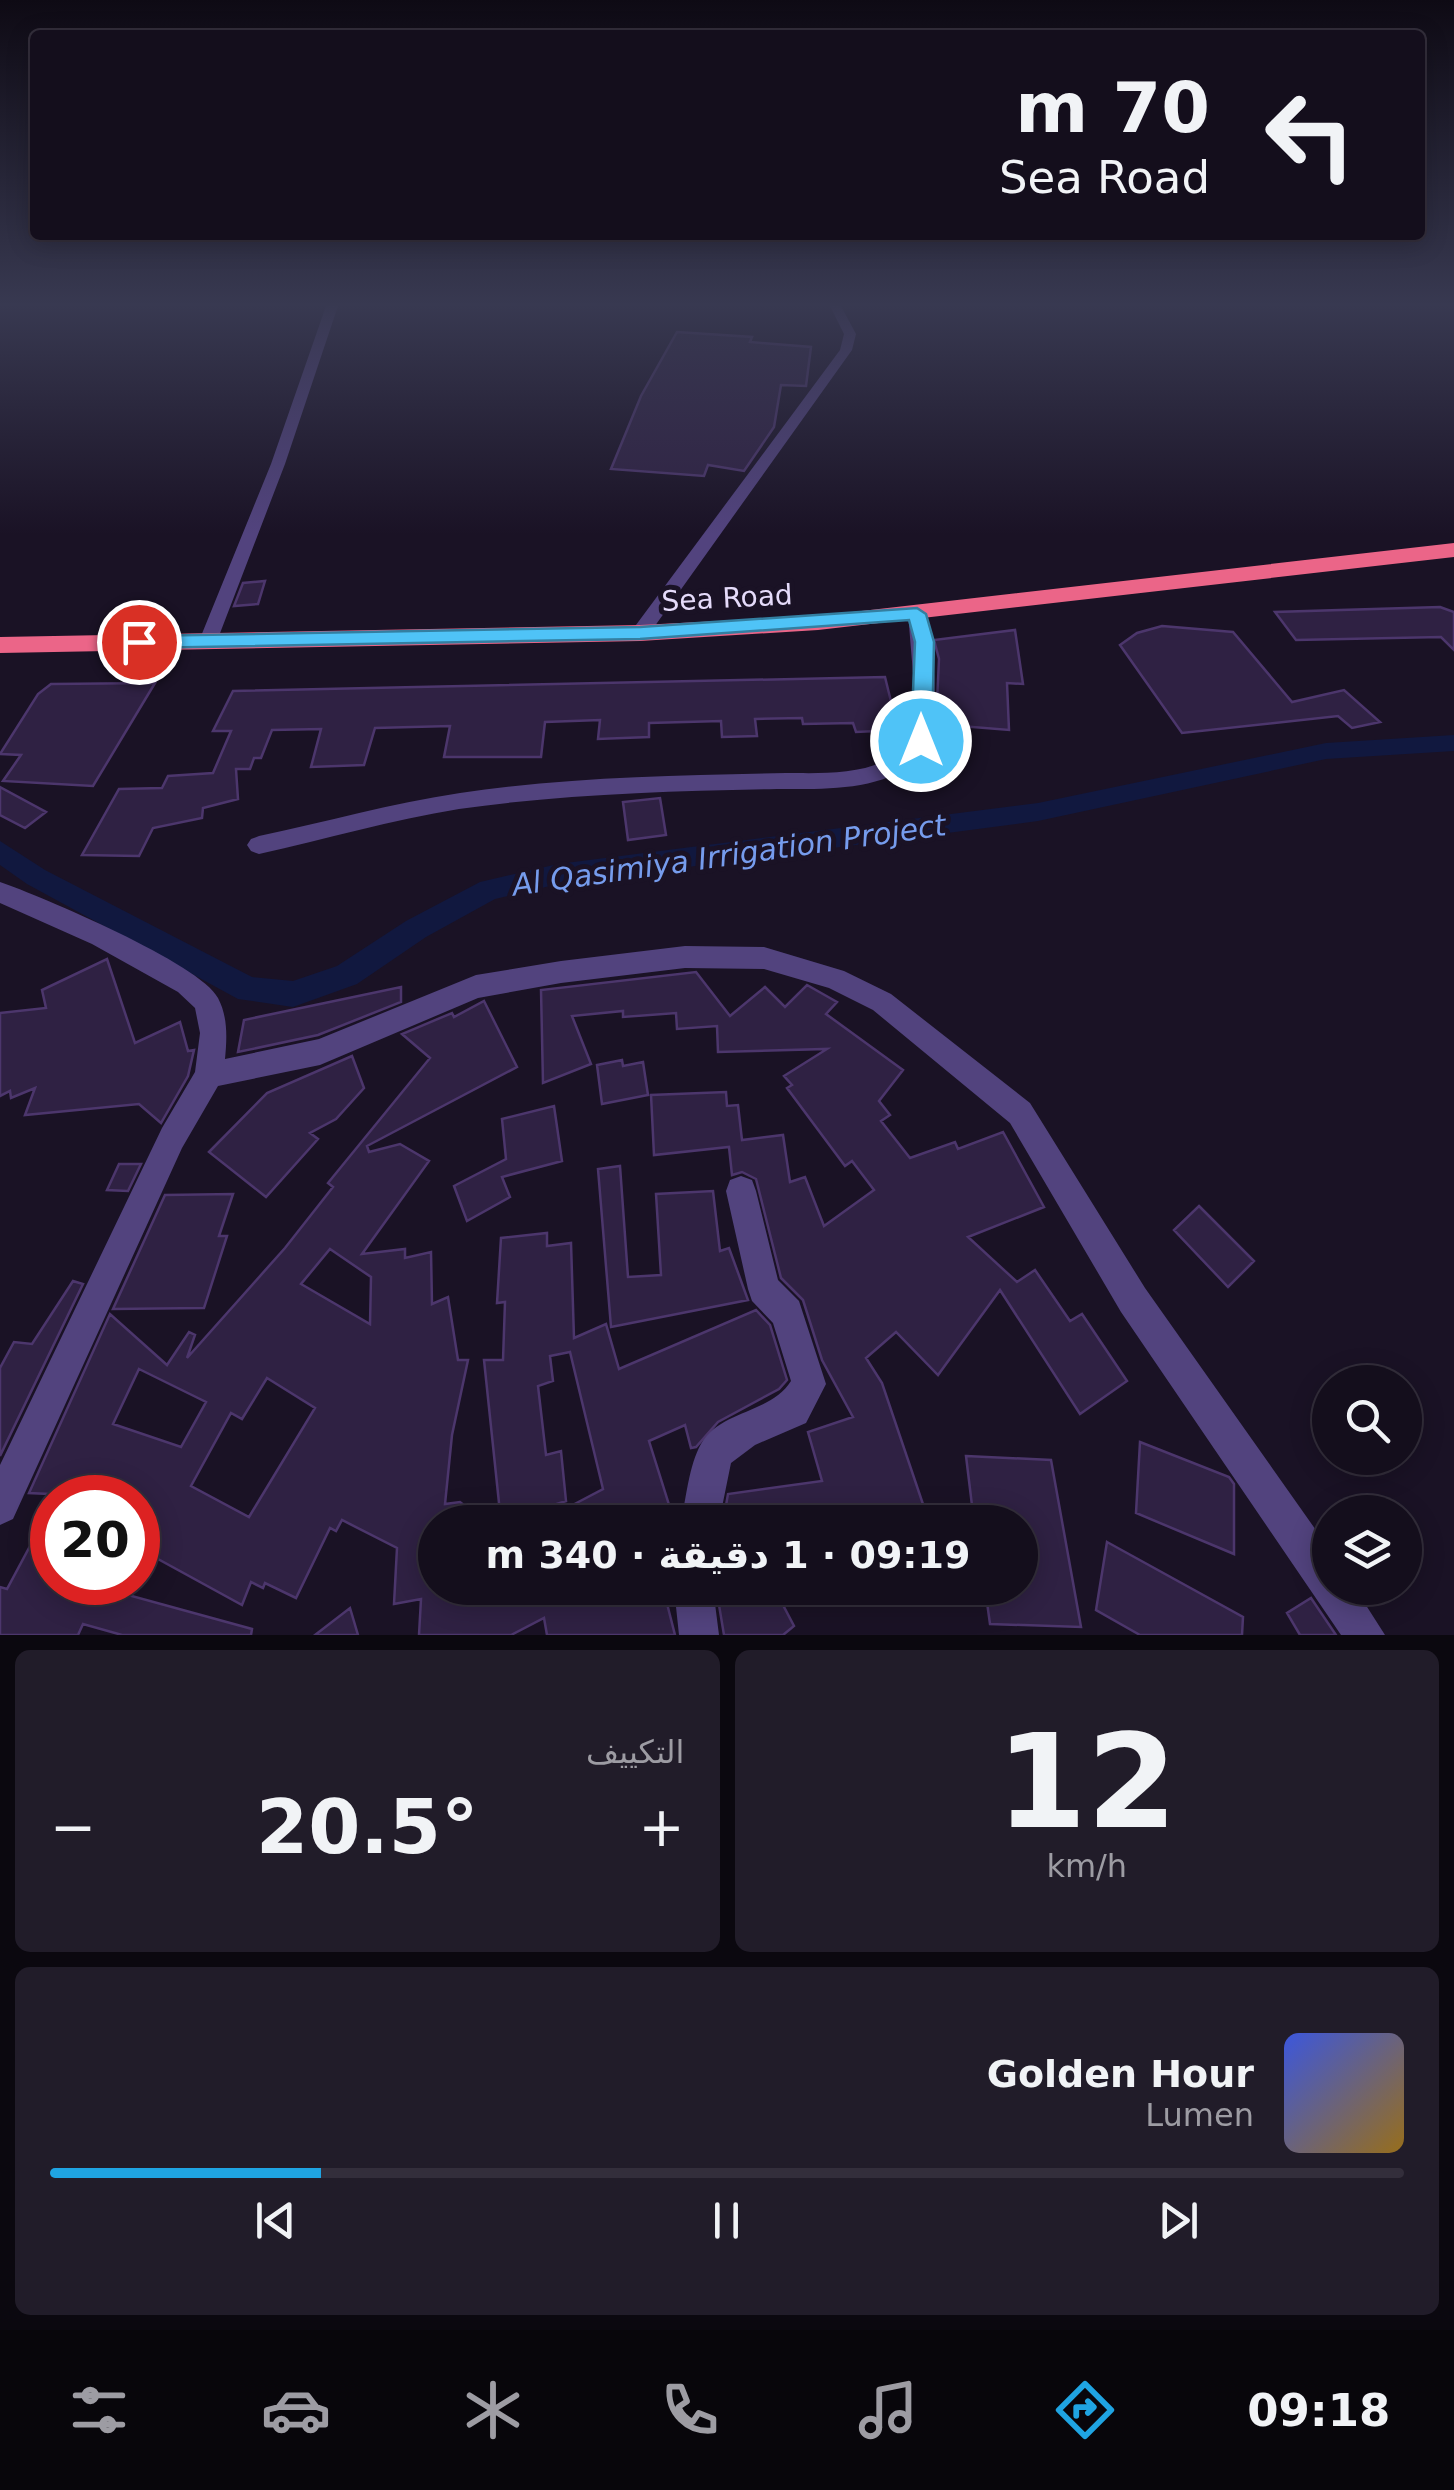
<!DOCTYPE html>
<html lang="ar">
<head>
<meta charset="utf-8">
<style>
  body { margin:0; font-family:"DejaVu Sans","Noto Sans Arabic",sans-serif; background:#211c29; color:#f1f3f6; direction:rtl; height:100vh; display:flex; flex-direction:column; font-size:38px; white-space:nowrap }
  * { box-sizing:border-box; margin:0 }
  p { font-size:32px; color:#9d9ca3 }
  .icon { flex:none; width:55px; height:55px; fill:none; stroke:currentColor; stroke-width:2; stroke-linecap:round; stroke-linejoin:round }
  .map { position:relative; height:1635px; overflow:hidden; direction:ltr }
  .side { display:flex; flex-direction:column; gap:15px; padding:15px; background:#0b080f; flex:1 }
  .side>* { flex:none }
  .banner { position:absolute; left:30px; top:30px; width:1395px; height:210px; border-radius:10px; box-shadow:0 5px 25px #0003,0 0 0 2px #332e3b; direction:rtl; background:#140e1c; color:#f1f3f6; overflow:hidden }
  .buttons { position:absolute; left:1312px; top:1365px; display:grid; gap:20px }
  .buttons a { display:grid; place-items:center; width:110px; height:110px; border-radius:50%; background:#140e1c; box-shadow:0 5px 25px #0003,0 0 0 2px #332e3b; font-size:50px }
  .speed { position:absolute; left:30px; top:1475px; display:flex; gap:20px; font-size:50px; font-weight:700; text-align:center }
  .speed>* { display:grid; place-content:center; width:130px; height:130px; border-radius:50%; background:#140e1c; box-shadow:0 5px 25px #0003,0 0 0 2px #332e3b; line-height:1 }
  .speed .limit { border:15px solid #d22; background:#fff; color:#111 }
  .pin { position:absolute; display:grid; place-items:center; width:85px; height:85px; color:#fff; margin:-42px; border:5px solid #fff; border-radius:50%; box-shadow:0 2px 10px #0007 }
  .me { position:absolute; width:110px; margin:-55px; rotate:0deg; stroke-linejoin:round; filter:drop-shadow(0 0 8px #0008) }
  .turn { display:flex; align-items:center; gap:35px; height:210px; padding:0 50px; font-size:45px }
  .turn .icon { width:130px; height:130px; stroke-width:2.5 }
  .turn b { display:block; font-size:70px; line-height:85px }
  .big { font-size:75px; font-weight:600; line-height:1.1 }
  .side .widget { flex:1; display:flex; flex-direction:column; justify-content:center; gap:15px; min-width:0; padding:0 35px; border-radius:15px; background:#211c29 }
  .side .dial { align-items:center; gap:0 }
  .dial b { font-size:130px; line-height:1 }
  .song { display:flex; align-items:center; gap:30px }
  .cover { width:120px; height:120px; border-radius:15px; background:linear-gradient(135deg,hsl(230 70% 55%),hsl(40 70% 35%)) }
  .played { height:10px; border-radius:5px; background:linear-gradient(90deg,#1fa4e2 20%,#332e3b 20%) }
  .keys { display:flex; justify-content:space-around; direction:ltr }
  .heat { display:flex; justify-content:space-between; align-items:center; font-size:55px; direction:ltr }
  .side .tiles { flex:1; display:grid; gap:15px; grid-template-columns:1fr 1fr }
  .widget:last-child { grid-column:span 2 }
  .trip { position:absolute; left:418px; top:1505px; width:620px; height:100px; border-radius:50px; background:#140e1c; box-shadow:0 5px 25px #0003,0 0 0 2px #332e3b; font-weight:600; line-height:100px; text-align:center; direction:rtl }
  .dock { display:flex; height:160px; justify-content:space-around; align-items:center; background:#08060b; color:#9d9ca3 }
  .dock .icon { width:70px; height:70px }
  .dock .current { color:#1fa4e2 }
  .dock b { font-size:45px; color:#f1f3f6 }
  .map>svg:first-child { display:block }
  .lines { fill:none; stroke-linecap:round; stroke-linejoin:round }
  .canal { fill:#11183f; fill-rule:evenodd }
  .building { fill:#2f2143; stroke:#4c366c; stroke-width:2.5; fill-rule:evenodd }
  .minor { fill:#52437e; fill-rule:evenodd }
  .highway { fill:#eb6588; fill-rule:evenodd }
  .route { fill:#4fc3f7; stroke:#337fa1; stroke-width:2.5 }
  .labels { text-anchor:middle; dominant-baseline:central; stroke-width:10; stroke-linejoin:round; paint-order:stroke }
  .street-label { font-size:28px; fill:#e5dbfa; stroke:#1a1225 }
  .water-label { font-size:30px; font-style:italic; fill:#769ced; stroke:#1a1225 }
</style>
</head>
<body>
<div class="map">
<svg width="1454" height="1635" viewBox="0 0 1454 1635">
  <rect width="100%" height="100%" fill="#1a1225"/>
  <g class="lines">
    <path class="canal" d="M1454,735V751L1326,759L1038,821L558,884L495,899L426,937L357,984L293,1007L238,999L27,884L0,865V841L45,870L252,977L293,981L337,966L406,921L480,882L558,864L1038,803L1326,743Z"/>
  </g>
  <path class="building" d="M677,332L752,337L750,342L811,347L806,386L781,385L774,427L744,471L708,465L704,476L611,469L641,396Z
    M265,581L258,604L234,606L243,583Z
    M1440,607L1454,612V650L1441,637L1296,640L1275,612Z
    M1162,626L1233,632L1292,702L1344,690L1380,722L1352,728L1338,716L1182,733L1120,645L1137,633Z
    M1015,630L1023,684L1007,683L1009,730L936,724L939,659L934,640Z
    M885,677L898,730L856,732L853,723L803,724L802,718L755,719L757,736L722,737L721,721L649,723V737L598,739L600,720L545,722L541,757H444L450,726L375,728L364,765L311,767L321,729L272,730L261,758H254L250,769H236L238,799L203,808L202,818L153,828L139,856L82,855L119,789L162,788L168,776L213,773L231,731H213L233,691Z
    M155,683L93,786L3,781L21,755L0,754L38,694L51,684Z
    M0,787L46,812L25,828L0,815Z
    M660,798L666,835L628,840L623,802Z
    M107,959L135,1043L180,1022L188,1051L194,1050L188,1076L161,1123L139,1104L25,1115L35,1088L11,1098L10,1091L0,1096V1013L46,1008L42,990Z
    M696,972L730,1016L765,987L785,1007L807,985L837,1002L826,1014L903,1070L879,1101L890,1115L881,1121L910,1158L955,1142L958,1149L1003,1132L1044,1207L968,1237L1017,1282L1035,1270L1070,1321L1082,1314L1127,1381L1080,1414L1000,1290L938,1375L896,1332L866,1358L882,1383L926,1513L901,1522H723L728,1494L822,1481L808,1432L853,1417L822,1360L803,1300L781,1278L756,1179L742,1172L732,1175L729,1147L654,1155L651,1095L726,1092L727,1106L738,1105L742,1140L783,1135L790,1182L805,1177L824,1226L874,1190L852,1161L845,1166L787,1088L792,1085L784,1076L827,1049L718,1052L717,1026L677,1029L676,1013L623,1017V1011L572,1016L591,1064L543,1083L541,990Z
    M401,987V1002L318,1035L238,1052L244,1020Z
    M484,1001L517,1067L367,1146L369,1152L400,1144L429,1161L362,1254L405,1249V1258L431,1252L432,1304L448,1297L458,1360H468L452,1435L445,1504L460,1502L485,1522H435V1588H663L675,1635H547L544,1618L511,1635H419L421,1599L394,1604L397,1548L342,1520L336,1531L330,1528L296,1598L265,1583L263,1588L251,1582L242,1605L138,1548V1498L29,1493L110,1314L167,1365L189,1332L195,1335L187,1358L285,1248L333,1187L328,1183L430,1058L402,1034L452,1013L454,1017ZM330,1249L371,1277L370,1324L301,1284ZM139,1369L206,1402L181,1447L113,1424ZM267,1378L315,1408L249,1517L191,1486L231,1413L242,1419Z
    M352,1056L364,1088L336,1119L310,1133L318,1139L266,1197L209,1152L267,1093Z
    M622,1060L623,1066L643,1062L648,1095L602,1104L597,1065Z
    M554,1106L562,1161L502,1177L510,1197L467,1221L454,1186L506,1159L502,1119Z
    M119,1164H141L128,1191L107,1190Z
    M620,1166L628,1277L661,1275L656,1194L713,1191L720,1251L729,1248L748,1300L611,1327L598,1169Z
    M233,1194L219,1236H227L204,1308L113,1309L165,1195Z
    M1199,1206L1254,1261L1228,1287L1174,1230Z
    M547,1233V1246L571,1243L574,1338L606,1324L619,1369L756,1310L770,1325L787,1380L779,1389L718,1422L696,1447L691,1448L685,1425L649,1441L670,1508L656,1516L658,1522H569L565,1509L603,1489L570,1352L550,1356L553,1381L538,1386L546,1455L561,1451L566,1501L501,1522L484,1360H503L505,1302L497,1303L501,1238Z
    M73,1281L83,1284L0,1456V1368L14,1342L32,1344Z
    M1140,1442L1229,1477L1234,1484V1554L1136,1513Z
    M966,1456L1051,1460L1081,1627L990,1624L985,1588H1020V1522H974Z
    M52,1505V1582H122L117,1592L252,1629L251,1635H122L83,1624L78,1635H0V1587L7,1589Z
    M1107,1542L1243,1617L1242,1635H1140L1096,1610Z
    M722,1588H774L794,1626L783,1635H724L719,1605Z
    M1311,1598L1336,1635H1300L1287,1613Z
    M350,1608L358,1635H315Z"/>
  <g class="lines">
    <path class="minor" d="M326,306H338L285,464L217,641L215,645H201L199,641L271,464Z
      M830,306H841L856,334L852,350L647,637H633V629L840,350L844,334Z
      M917,608L926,613C933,649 946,732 916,760C882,792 821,789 777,789C672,791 564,794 459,809C392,820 326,839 259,854L251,851L247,845L251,839L259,836C326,822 392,803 460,793C567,777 678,775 786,773C823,773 883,777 907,742L914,686L908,613Z
      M0,882C41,896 201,964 218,998C228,1017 227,1038 225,1059L319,1039L476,975L561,961L685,946L764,947L844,971L891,994L1030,1103L1145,1288L1330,1550V1588H1355L1385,1635H1341L1121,1312L1010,1123L873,1010L829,988L764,969L685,968L561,983L478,998L320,1065L218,1086L182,1148L13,1519L0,1525V1465L162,1128L195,1072L200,1033L195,1008L178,992L92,944L0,903Z
      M741,1176L752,1180L756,1191L778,1280L799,1301L826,1384L806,1423L755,1445L731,1463L719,1522H681C686,1499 689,1465 701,1444C720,1410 770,1414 791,1381L773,1323L752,1301L748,1289L726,1191L730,1180Z
      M674,1588H713L719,1635H679Z"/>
    <path class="highway" d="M1454,543V557L818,630L640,641L0,653V637L640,625L818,616Z"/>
  </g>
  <linearGradient id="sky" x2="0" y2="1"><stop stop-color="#0e0a14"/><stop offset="0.57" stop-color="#383951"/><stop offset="1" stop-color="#383951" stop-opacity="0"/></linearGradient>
  <rect width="1454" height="535" fill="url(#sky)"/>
  <path class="route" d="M917,608L926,614L934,642L932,741L921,748L911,741L915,642L909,620L640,639L139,648L129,642L139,636L640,627Z"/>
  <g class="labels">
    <g class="street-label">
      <text transform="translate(727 598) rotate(-3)">Sea Road</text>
    </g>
    <g class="water-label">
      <text transform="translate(729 855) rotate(-8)">Al Qasimiya Irrigation Project</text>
    </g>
  </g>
</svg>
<div class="buttons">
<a><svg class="icon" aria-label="search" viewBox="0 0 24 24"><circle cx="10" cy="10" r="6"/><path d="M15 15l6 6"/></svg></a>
<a><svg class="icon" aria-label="layers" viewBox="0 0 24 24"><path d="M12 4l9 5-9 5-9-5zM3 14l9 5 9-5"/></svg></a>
</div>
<div class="speed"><div class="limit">20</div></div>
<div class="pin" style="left:139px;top:642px;background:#d93025"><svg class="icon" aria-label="arrive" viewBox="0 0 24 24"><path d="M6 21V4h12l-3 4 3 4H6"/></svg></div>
<svg class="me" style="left:921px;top:741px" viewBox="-20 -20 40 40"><circle r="17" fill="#4fc3f7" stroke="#fff" stroke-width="3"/><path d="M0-11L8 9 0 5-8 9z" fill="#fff"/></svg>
<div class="trip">09:19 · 1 دقيقة · 340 m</div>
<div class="banner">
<div class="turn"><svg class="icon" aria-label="left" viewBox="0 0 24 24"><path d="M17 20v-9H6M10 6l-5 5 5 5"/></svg><div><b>70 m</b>Sea Road</div></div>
</div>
</div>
<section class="side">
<div class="tiles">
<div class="widget dial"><b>12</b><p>km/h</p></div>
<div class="widget"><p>التكييف</p>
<div class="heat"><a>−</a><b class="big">20.5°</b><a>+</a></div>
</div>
<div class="widget">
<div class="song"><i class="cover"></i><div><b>Golden Hour</b><p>Lumen</p></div></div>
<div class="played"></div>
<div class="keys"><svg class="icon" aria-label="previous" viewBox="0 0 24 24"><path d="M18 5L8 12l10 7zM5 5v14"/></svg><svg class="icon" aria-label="pause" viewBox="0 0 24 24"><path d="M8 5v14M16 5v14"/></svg><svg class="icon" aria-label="next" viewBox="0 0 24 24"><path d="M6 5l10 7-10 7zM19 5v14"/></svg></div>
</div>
</div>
</section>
<nav class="dock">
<b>09:18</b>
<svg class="icon current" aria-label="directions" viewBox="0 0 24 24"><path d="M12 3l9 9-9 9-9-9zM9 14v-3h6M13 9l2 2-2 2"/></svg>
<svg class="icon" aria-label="music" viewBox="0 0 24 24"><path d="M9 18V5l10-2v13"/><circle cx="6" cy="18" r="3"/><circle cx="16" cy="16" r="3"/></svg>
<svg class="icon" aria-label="phone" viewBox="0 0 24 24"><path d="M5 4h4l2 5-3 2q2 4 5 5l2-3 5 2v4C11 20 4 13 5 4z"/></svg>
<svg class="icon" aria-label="climate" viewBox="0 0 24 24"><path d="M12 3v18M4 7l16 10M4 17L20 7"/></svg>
<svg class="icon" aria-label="car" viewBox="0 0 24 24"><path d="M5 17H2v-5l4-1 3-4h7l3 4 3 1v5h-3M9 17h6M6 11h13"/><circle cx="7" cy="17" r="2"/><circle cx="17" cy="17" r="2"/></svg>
<svg class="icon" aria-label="filters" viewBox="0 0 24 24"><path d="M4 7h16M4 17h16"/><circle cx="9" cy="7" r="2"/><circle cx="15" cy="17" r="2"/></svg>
</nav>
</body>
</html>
